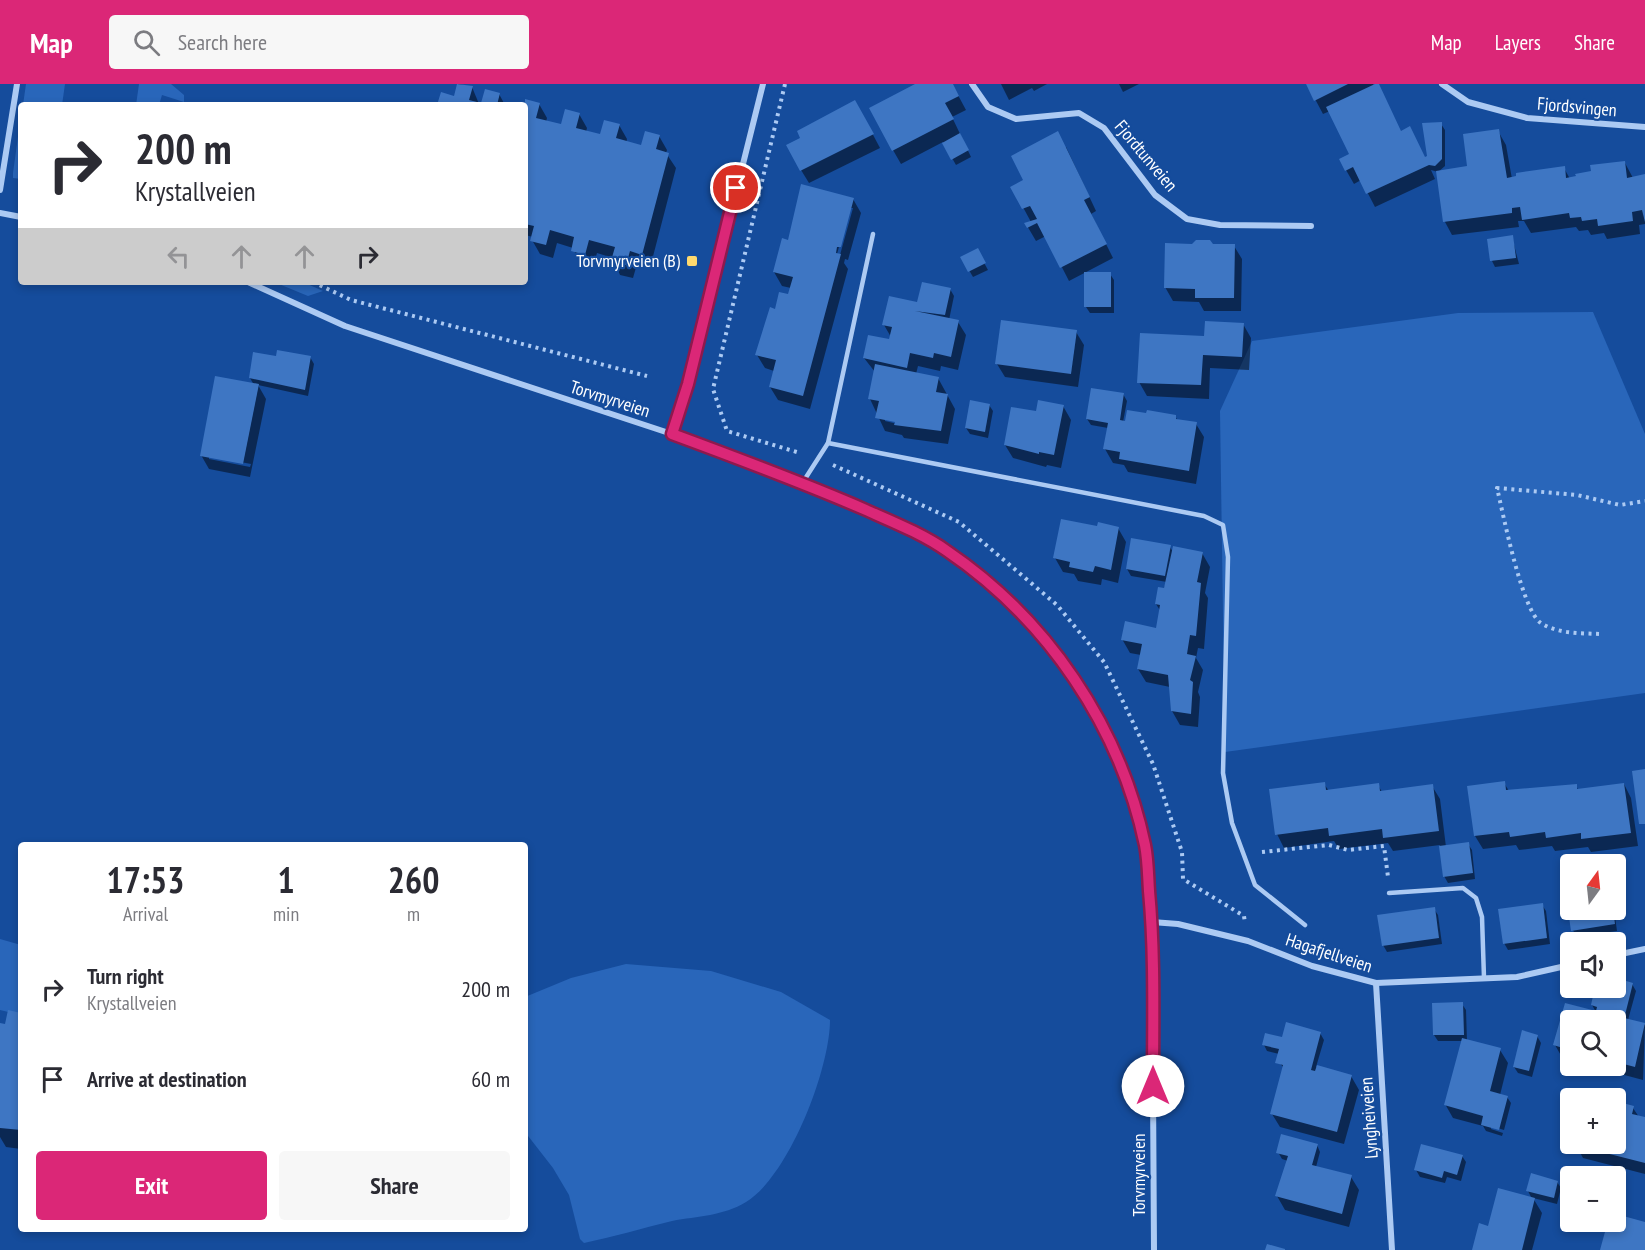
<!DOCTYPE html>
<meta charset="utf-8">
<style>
body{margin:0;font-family:"PT Sans Narrow",sans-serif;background:#f7f7f7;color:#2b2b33;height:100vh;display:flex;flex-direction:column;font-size:22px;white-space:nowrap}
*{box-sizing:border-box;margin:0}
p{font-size:20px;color:#7c7c81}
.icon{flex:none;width:33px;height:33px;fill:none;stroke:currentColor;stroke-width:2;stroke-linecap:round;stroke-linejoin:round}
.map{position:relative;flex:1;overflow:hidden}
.details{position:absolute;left:18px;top:758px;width:510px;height:390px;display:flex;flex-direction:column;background:#fff;border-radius:6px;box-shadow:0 3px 9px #0003}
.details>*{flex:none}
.hud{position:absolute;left:18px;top:18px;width:510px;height:183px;border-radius:6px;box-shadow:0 3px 9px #0003;background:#fff;color:#2b2b33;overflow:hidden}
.needle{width:39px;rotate:15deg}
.controls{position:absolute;left:1560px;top:770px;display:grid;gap:12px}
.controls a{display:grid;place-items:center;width:66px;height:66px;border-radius:6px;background:#fff;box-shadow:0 3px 9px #0003;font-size:30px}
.pin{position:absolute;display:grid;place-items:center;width:51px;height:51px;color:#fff;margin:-26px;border:3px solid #fff;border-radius:50%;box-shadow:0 2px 6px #0007}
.me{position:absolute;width:66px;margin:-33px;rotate:0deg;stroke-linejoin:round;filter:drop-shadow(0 0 4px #0008)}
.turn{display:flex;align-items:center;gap:21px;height:126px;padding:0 18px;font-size:27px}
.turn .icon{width:78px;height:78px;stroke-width:2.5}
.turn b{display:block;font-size:42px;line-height:51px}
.lanes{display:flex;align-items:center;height:57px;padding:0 18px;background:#0003;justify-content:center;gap:30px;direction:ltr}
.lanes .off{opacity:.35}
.eta{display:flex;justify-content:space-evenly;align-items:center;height:102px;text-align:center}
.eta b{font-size:36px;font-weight:800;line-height:42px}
.primary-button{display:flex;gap:12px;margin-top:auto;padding:12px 18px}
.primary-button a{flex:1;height:69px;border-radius:6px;background:#db2777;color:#fff;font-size:24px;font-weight:800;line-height:69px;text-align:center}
.primary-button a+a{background:#f7f7f7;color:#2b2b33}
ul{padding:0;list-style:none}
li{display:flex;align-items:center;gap:18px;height:90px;padding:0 18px}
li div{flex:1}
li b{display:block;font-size:22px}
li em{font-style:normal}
header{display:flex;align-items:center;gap:36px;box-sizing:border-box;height:84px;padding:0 30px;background:#db2777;color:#fff}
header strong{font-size:28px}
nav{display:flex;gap:33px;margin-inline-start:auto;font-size:21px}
.search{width:420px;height:54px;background:#f7f7f7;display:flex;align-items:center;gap:15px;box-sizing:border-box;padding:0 21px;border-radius:6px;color:#7c7c81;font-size:22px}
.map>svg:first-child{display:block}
</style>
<header>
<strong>Map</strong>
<div class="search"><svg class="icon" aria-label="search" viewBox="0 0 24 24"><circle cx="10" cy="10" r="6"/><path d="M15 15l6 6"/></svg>Search here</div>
<nav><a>Map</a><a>Layers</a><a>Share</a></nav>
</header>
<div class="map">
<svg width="1645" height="1166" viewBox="0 0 1645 1166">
<rect width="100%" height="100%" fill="#154c9c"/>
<g fill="#2966ba">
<polygon points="26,0 65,0 62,21 23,21"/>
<polygon points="139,0 171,0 184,11 184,18 162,11 159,21 136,21"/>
<polygon points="21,31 21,95 13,94 13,89"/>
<polygon points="274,198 303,198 323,207 308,212"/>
<polygon points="1593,228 1645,350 1645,609 1225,668 1220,327 1252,257 1458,229"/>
<polygon points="0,855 21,861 21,931 0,926"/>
<path d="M626 880 711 887 781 908 830 936C830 985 789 1092 746 1118 723 1132 698 1132 672 1137 643 1144 613 1153 584 1159L580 1155 569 1111 553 1084 525 1048V913L571 894Z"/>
</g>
<g fill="#0007" fill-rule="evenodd">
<polygon points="458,0 472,3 479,20 499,10 505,21 439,21 455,14"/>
<polygon points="919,0 952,0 966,26 952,33 971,73 956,81 943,58 901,80 893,66"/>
<polygon points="1001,0 1047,0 1034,7 1032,4 1009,16"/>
<polygon points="1119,0 1139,0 1123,8"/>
<polygon points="1307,0 1373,0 1401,48 1425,74 1429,73 1441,40 1445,46 1445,82 1438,88 1431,86 1435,95 1375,123 1361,96 1354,100 1346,86 1351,71 1330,27 1323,30"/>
<polygon points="526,17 539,20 547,34 546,38 562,42 579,30 587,44 586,48 601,52 619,41 627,55 626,59 642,63 659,52 667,66 666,69 676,84 650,184 637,180 633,194 620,191 613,174 597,169 593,184 580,180 573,164 557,159 553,174 540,170 532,156 533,153 525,151"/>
<polygon points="863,32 880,64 809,99 801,86 802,54"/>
<polygon points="1498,47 1506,61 1512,95 1564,84 1570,95 1625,79 1633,94 1645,92 1645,140 1639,141 1640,150 1607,155 1604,149 1591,151 1588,146 1579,147 1576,143 1531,149 1524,137 1518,137 1519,143 1452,151 1445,138 1469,84"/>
<polygon points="1066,63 1096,127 1091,130 1113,174 1069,197 1046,152 1036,157 1026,140 1031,138 1012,103 1025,97"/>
<path d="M853 115 861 129 848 176 845 175 844 179 848 185 810 325 778 316 770 303 774 287 765 284 757 271 776 227 789 212 791 204 782 202 774 188 789 158ZM850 124H853L840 171 837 170Z"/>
<polygon points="1512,153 1519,180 1495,183 1492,177"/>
<polygon points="1212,162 1234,162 1242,175 1241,227 1204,227 1199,218 1173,217 1165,203"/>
<polygon points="977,166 988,186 973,193 962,174"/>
<polygon points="1110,190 1114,196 1114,229 1090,229 1086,223"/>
<path d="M950 205 954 212 949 236 958 238 966 251 958 286 941 282 940 287 918 282 916 290 938 294 955 325 948 360 904 354 902 351 885 347 870 315 875 288 864 274 890 257 891 253 884 241 916 220ZM885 334 902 338V341L885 337Z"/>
<polygon points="1243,240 1251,254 1249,286 1210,284 1209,315 1147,312 1139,298 1206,254"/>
<polygon points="1076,248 1084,261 1078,303 1005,293 997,280"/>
<path d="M278 273H310L314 280 308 312 258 301 266 315 250 393 209 385 201 371 254 301 250 294ZM209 372 251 380 250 383 209 375Z"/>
<polygon points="1123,310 1127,317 1123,338 1175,332 1178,337 1196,340 1204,353 1196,400 1128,388 1124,381 1113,379 1105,365 1108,344 1091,341 1087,335"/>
<polygon points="989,321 993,327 988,354 970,350 966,344"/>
<polygon points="1063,322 1071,336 1061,384 1047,381 1046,383 1013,374 1005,361 1037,329"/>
<polygon points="1098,444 1118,444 1126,458 1118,499 1102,495 1101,501 1078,497 1074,490 1063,488 1055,474"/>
<polygon points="1170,463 1173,468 1202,469 1210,483 1205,509 1208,514 1204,565 1198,564 1196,574 1203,586 1198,608 1200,613 1198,643 1180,641 1172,627 1170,603 1146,598 1138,585 1141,571 1130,569 1122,555 1157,546 1161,528 1156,520 1167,498 1131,492 1127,485"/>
<polygon points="1504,699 1509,707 1576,701 1578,706 1624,700 1631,714 1638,762 1591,768 1588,763 1555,767 1552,762 1519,766 1516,761 1483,765 1475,752"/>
<polygon points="1324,700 1329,707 1378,701 1382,708 1432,702 1440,715 1446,763 1468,760 1472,766 1475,795 1448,799 1444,792 1440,761 1393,767 1388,759 1339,765 1334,757 1284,764 1277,750"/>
<polygon points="1568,813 1570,813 1570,825 1614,825 1617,847 1576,853 1573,846"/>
<polygon points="1542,821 1546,827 1550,860 1508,866 1504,859"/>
<polygon points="1434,825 1438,831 1442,860 1387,868 1383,861"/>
<polygon points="1616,896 1632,900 1636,907 1628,936 1645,941 1643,996 1587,981 1616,981 1616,936 1570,936 1570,977 1563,975 1555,961 1566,920 1596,928 1592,921 1597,903 1616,903"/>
<polygon points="1462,920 1466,926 1467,957 1500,966 1508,979 1500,1011 1507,1013 1511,1019 1504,1046 1491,1042 1491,1045 1503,1049 1502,1052 1486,1047 1483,1042 1453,1034 1445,1020 1462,957 1438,957 1434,951"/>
<polygon points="21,931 21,1065 6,1063 0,1053 0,941 6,942"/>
<polygon points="1320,949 1324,956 1316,983 1351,992 1359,1006 1344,1060 1280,1043 1272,1030 1284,984 1277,976 1279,970 1267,967 1264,961"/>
<polygon points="1537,952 1541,959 1532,993 1518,989 1514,983"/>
<polygon points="1633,1024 1639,1033 1645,1034 1645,1090 1583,1074 1575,1059 1616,1059 1616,1027"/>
<polygon points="1317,1061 1320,1068 1316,1083 1351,1093 1359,1106 1349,1143 1285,1126 1277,1112 1288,1077 1282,1075 1278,1068"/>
<polygon points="1462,1072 1466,1078 1461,1097 1447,1093 1445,1099 1420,1093 1416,1086"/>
<polygon points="1557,1098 1561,1104 1557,1120 1533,1114 1542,1129 1532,1166 1474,1166 1489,1143 1532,1115 1528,1107"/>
</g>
<g fill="#3e76c3">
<polygon points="457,0 473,2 469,16 481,19 485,5 500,9 497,21 437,21 441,8 454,12"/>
<polygon points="915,0 953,0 959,12 945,19 954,35 892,67 869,24"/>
<polygon points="1306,0 1348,0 1314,17"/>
<polygon points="1375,0 1379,0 1401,47 1410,42 1425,73 1427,72 1422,39 1442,38 1442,75 1435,82 1429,81 1366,110 1353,83 1345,87 1339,75 1349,70 1326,23"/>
<polygon points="525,15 540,19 536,34 561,40 565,25 580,29 576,44 600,50 604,36 620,40 616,54 641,61 645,47 660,51 656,65 669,69 642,171 630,167 626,181 611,177 615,163 589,156 585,171 571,167 574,153 550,146 546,161 530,157 534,142 525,140"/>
<polygon points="855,16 874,50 800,87 786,61 800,54 797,47"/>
<polygon points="1499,45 1507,94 1516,92 1516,89 1565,82 1566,94 1576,92 1575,90 1591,87 1590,81 1625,77 1627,94 1645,90 1645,138 1642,126 1632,128 1633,137 1598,142 1597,135 1582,137 1581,133 1570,134 1569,129 1522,136 1520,123 1512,124 1512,129 1443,138 1436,87 1467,82 1463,50"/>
<polygon points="1058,47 1090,113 1084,116 1107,160 1060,184 1037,139 1027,144 1024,139 1037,135 1030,122 1022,125 1010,103 1023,96 1011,72"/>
<polygon points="960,49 969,66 951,76 942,59"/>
<polygon points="801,100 854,114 841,163 837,163 836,169 841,170 803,312 769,303 776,276 755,271 770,223 775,225 779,208 788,210 793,193 773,188 782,154 788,156"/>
<polygon points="1513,151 1516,174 1490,177 1487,155"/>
<polygon points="1196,156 1210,156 1213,160 1235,160 1234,214 1195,214 1195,205 1164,204 1165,159 1192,160"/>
<polygon points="978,164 986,179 968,188 960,173"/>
<rect x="1084" y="188" width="27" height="35"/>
<polygon points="922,198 951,204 945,231 915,227 959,236 951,273 934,269 933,274 910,269 907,284 863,274 868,251 889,255 892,243 882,241 889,212 917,218"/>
<polygon points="1001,236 1077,246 1071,290 995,280"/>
<polygon points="1205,237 1244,239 1242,273 1203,271 1201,301 1137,299 1140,249 1204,252"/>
<polygon points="277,266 311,272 305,306 249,294 253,268 276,272"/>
<polygon points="875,280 939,293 936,308 948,310 941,347 894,341 895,338 875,334 879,317 868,315"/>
<polygon points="215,292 259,300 243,380 200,372"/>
<polygon points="1091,304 1124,309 1120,336 1125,337 1127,326 1146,329 1147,326 1176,331 1176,335 1197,338 1189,387 1119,375 1120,368 1103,365 1108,339 1086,335"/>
<polygon points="970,316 990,320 985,348 965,344"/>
<polygon points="1038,316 1064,321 1054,371 1039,368 1039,370 1004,361 1011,323 1036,327"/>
<polygon points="1061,435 1097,442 1098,438 1119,443 1111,486 1095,482 1093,488 1069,483 1070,478 1053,474"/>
<polygon points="1131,454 1171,461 1165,492 1126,485"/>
<polygon points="1173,462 1203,468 1197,498 1201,499 1196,552 1190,551 1187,570 1196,572 1190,596 1193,598 1191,630 1171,627 1168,591 1137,585 1142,560 1121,556 1125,537 1156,544 1160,521 1155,520 1158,503 1164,504"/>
<polygon points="1645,685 1645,740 1639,740 1632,687"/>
<polygon points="1505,697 1506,706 1577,700 1577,705 1624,699 1631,749 1581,755 1581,749 1546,754 1545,748 1510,753 1509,748 1474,752 1467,702"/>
<polygon points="1325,698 1326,706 1379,699 1380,707 1433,700 1439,747 1383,754 1382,745 1329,752 1328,744 1275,751 1269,705"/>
<polygon points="1469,758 1473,789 1443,793 1439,762"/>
<polygon points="1570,811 1570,825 1613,825 1615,840 1571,847 1566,812"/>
<polygon points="1543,819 1547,854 1503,860 1498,825"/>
<polygon points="1435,823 1439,854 1382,862 1377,831"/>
<polygon points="1616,894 1633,899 1625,931 1613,928 1612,931 1645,939 1635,983 1616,978 1616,936 1570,936 1570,966 1553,961 1565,919 1596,927 1597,923 1591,921 1595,903 1616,903"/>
<polygon points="1463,918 1464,951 1433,951 1432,919"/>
<polygon points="8,926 21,929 21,1046 0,1044 0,939 5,940"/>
<polygon points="1286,938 1321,948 1311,986 1315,987 1317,981 1352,991 1337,1048 1270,1030 1283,981 1275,979 1279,965 1262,961 1265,949 1282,953"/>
<polygon points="1522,946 1538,951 1529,987 1513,983"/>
<polygon points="1462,954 1501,964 1490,1007 1508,1012 1499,1046 1481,1041 1483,1032 1444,1021"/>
<polygon points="1619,1018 1634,1022 1632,1030 1645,1033 1645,1079 1570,1060 1616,1059 1616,1025"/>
<polygon points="1281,1050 1318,1060 1312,1081 1352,1091 1342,1130 1275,1112 1288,1072 1276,1069"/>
<polygon points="1421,1060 1463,1071 1457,1091 1444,1087 1442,1094 1414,1086"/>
<polygon points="1531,1089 1558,1097 1554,1114 1526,1107"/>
<polygon points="1498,1104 1535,1114 1522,1166 1472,1166 1479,1139 1488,1142"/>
<polygon points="1616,1130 1645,1138 1645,1166 1600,1166 1608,1137 1616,1137"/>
<polygon points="1267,1160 1285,1165 1285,1166 1265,1166"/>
</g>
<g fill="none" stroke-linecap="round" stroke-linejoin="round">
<g stroke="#accaf3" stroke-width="4" stroke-dasharray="3 4.5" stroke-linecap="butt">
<polyline points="785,0 713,305 727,347 800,369"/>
<polyline points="313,198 351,216 647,292"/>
<polyline points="833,381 959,438 1057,521 1104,578 1153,680 1182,768 1183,795 1244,832 1245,839"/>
<path d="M1599 550C1579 549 1558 550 1541 539 1522 527 1503 429 1497 404L1577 411 1620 421 1645 417"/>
<polyline points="1262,768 1329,761 1348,766 1384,762 1388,793"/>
</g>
<g stroke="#accaf3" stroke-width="4.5">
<polyline points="828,359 1204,432 1223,441 1228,473 1223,689 1232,739 1255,801 1305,841"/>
<polyline points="803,398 828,359 873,150"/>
<polyline points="1389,809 1463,804 1476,814 1482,833 1484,894"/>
</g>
<g stroke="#accaf3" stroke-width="6">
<polyline points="972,0 988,23 1016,35 1079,29 1104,44 1155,111 1187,135 1220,141 1311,142"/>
<polyline points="1442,0 1468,18 1527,34 1645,43"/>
<polyline points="0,106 17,0"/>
<polyline points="0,129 21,133"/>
<polyline points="248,198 345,242 672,350 803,398 896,439 946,465 990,499 1023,531 1071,588 1107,649 1145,762 1152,838 1154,1166"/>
<polyline points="672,350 688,300 763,0"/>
<polyline points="1152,838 1178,840 1248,857 1312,882 1376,899 1517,893 1570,881"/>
<polyline points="1616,871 1645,865"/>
<polyline points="1376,899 1392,1166"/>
</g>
</g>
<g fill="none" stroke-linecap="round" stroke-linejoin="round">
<defs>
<path id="route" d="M736 104 688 300 672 350C737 374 802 398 866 426 893 438 923 450 947 467 1047 535 1120 642 1145 761 1148 776 1148 792 1149 807 1155 871 1153 937 1153 1002"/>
</defs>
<use href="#route" stroke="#8e194d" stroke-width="15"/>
<use href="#route" stroke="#db2777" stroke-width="10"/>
</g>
<rect fill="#ffd96e" stroke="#154c9c" stroke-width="2" x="686" y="171" width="12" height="12" rx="3"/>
<g text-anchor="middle" stroke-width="4.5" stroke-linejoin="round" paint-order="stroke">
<g font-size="18" fill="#fff" stroke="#154c9c">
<text transform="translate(1577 23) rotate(5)" y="6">Fjordsvingen</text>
<text transform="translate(1146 72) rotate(50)" y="6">Fjordtunveien</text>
<text transform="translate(610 315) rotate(18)" y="6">Torvmyrveien</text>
<text transform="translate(1329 869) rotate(18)" y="6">Hagafjellveien</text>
<text transform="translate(1369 1034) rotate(-94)" y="6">Lyngheiveien</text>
<text transform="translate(1139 1091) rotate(-90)" y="6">Torvmyrveien</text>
</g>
<g font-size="18" fill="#fff" stroke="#154c9c" text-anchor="end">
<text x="680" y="183">Torvmyrveien (B)</text>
</g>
</g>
</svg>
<div class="controls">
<a><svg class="needle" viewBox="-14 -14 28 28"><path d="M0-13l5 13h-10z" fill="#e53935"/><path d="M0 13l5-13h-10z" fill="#7c7c81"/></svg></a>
<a><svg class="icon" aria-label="sound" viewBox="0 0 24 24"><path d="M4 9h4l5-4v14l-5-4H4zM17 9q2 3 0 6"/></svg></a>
<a><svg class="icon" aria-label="search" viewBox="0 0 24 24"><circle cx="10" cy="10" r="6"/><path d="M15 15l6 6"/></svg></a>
<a>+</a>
<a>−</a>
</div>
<div class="pin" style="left:736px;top:104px;background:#d93025"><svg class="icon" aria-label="arrive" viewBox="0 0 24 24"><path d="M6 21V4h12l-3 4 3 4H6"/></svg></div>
<svg class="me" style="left:1153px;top:1002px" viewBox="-20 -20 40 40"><circle r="19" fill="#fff"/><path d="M0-13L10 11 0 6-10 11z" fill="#db2777"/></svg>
<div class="hud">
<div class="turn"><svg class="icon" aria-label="right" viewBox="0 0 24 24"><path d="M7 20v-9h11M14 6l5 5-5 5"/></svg><div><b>200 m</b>Krystallveien</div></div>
<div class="lanes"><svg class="icon off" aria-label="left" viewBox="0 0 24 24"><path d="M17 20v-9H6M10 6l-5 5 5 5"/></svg><svg class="icon off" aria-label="ahead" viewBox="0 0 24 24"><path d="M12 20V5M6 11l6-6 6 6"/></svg><svg class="icon off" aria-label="ahead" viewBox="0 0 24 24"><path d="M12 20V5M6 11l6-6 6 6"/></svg><svg class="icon" aria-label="right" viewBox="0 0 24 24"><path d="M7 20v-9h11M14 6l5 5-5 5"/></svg></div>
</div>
<section class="details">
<div class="eta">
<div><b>17:53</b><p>Arrival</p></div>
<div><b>1</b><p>min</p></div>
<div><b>260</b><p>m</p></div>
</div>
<ul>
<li><svg class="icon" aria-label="right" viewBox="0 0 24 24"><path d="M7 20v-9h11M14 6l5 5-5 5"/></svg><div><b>Turn right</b><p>Krystallveien</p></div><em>200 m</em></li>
<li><svg class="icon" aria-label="arrive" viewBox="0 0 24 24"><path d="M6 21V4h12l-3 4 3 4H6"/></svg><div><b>Arrive at destination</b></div><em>60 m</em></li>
</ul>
<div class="primary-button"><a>Exit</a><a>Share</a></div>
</section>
</div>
